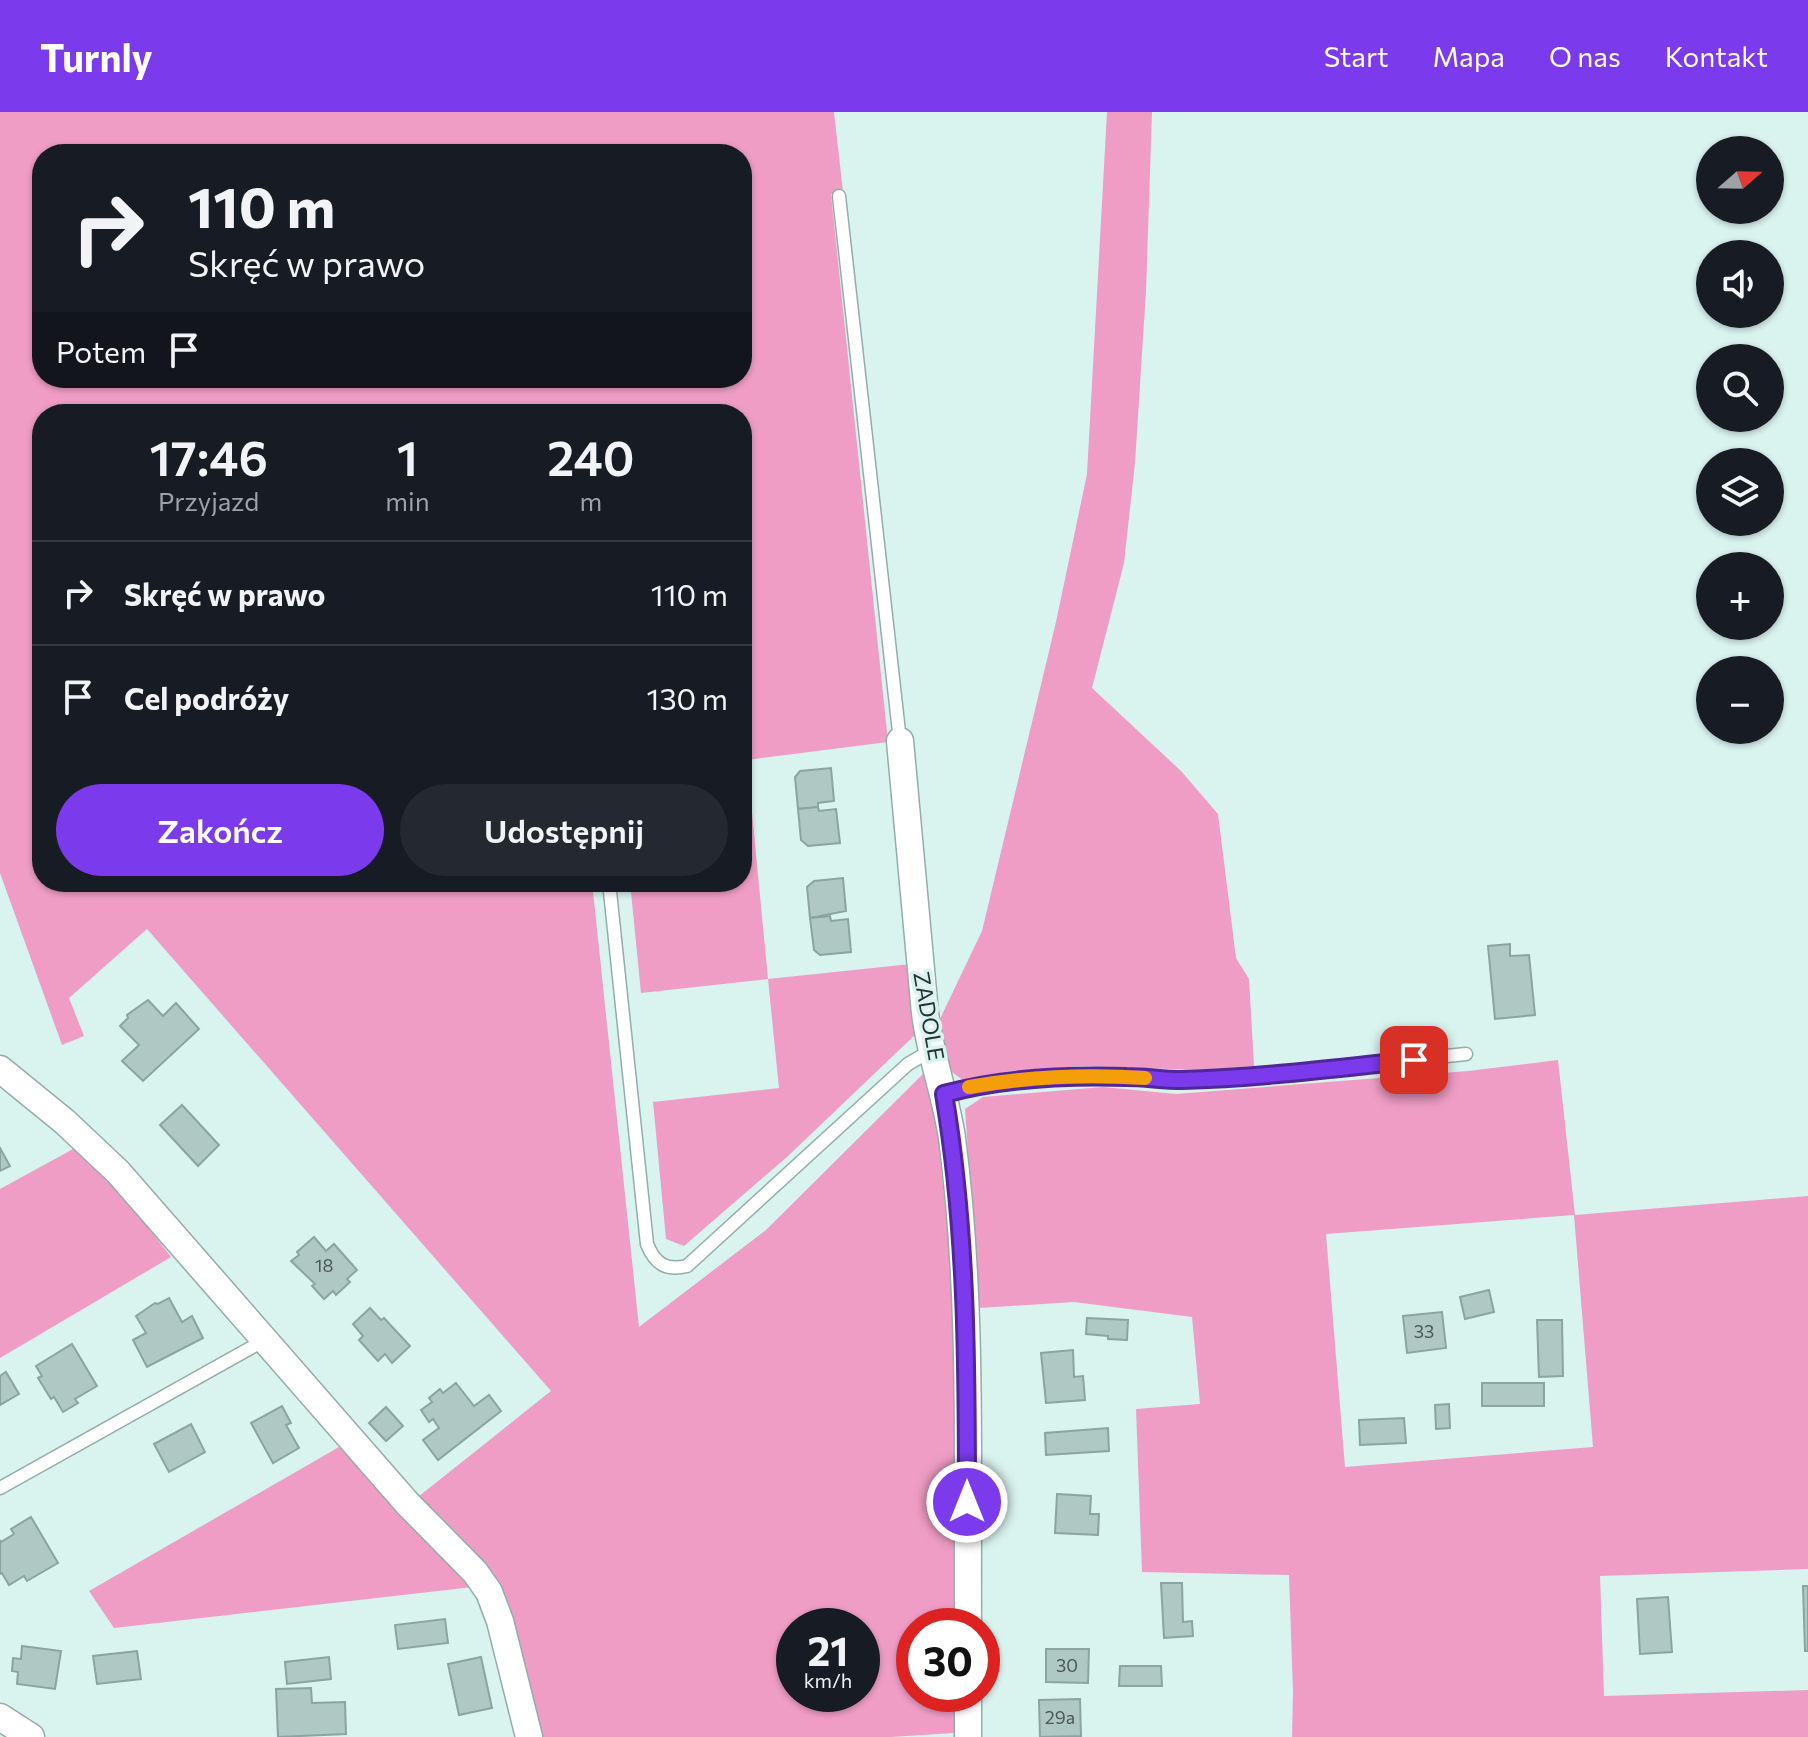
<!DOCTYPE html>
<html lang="pl">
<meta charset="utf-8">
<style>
body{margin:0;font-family:Commissioner,sans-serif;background:#242831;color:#f1f3f6;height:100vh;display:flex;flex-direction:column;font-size:30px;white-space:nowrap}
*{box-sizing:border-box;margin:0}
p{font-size:26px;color:#9ea1a6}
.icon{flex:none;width:44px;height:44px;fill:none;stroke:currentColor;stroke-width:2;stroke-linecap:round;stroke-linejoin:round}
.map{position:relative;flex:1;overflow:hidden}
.side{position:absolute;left:32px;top:292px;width:720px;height:488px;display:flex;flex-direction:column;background:#171b24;border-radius:32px;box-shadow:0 2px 6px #0004}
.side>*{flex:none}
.hud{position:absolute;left:32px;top:32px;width:720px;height:244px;border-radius:32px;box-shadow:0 2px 6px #0004;background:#171b24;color:#f1f3f6;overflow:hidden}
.needle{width:52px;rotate:70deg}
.buttons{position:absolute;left:1696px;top:24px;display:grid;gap:16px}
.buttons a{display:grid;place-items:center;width:88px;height:88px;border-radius:50%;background:#171b24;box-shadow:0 2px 6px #0004;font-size:40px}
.speed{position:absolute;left:776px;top:1496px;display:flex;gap:16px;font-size:40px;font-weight:700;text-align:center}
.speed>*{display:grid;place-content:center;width:104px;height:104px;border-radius:50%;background:#171b24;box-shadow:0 2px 6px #0004;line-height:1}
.speed small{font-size:20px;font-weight:400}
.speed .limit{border:12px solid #d22;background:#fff;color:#111}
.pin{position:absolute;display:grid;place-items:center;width:68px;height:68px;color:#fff;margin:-34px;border-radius:16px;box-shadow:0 4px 12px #0006}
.me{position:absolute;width:88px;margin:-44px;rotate:0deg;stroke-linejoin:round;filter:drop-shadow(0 0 6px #0008)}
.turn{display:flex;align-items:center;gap:28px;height:168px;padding:0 24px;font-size:36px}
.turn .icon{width:104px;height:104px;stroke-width:2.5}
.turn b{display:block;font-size:56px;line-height:68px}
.then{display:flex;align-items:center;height:76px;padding:0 24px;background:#0003;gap:16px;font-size:30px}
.eta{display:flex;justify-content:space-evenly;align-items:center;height:136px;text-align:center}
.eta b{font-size:48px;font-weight:600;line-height:56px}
.cta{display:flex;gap:16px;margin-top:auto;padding:16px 24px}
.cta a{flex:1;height:92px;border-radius:48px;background:#7c3aed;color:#fff;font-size:32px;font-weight:600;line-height:92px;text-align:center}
.cta a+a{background:#242831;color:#f1f3f6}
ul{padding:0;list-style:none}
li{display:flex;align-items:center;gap:24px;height:104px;padding:0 24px;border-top:2px solid #363941}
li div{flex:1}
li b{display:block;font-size:30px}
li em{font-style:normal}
header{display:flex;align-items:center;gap:48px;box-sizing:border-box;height:112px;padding:0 40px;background:#7c3aed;color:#fff}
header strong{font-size:38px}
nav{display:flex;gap:44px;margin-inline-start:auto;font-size:28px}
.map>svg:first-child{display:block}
</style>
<header>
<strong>Turnly</strong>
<nav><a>Start</a><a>Mapa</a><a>O nas</a><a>Kontakt</a></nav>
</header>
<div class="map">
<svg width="1808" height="1625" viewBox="0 0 1808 1625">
<rect width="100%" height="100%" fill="#d9f3ef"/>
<g fill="#ef9dc4" fill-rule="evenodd">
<path d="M0 0H834L843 80 831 82 888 630 747 648 768 867 911 852 917 921 787 1045 684 1134 666 1127 653 990 779 976 768 867 641 881 630 770H742V302H42V770H592L639 1215 766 1118 923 962 933 979 957 1208 956 1514H914V1582H955L954 1621 891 1625H543L509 1508 418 1385 551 1279 147 817 69 886 84 924 62 933 0 761ZM42 42H742V266H42ZM794 1514H862V1582H794Z"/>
<polygon points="1107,0 1152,0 1146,179 1135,351 1124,451 1092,576 1181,659 1218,702 1236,846 1249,867 1254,954 1200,958 1082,954 1011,959 963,968 953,961 941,939 939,909 982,819 1056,510 1087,362"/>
<path d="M1558 948 1575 1103 1808 1084V1457L1600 1464 1604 1584 1808 1578V1625H1292L1293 1581 1289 1463 1142 1460 1136 1297 1200 1292 1192 1205 1074 1190 979 1196 965 997 983 985 1103 975 1176 982 1468 959ZM1574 1103 1593 1335 1345 1355 1326 1122Z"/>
<polygon points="75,1036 111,1067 171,1145 0,1246 0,1077"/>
<polygon points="339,1335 473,1475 114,1516 89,1479"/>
</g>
<g fill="#afc8c4" stroke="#8ca4a1" stroke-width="2">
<polygon points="831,656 834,689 818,691 818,695 798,697 795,665 800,659"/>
<polygon points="818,695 819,699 836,697 840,731 808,734 801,728 798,697"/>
<polygon points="843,766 846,799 810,806 807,775 814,769"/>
<polygon points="830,804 831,809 848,807 851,840 820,843 814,838 810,806"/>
<polygon points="1510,832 1510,844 1529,843 1535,903 1495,907 1488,834"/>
<polygon points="148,888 163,904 176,891 199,917 143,969 122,949 139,933 120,914 128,906 127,903"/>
<polygon points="182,993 219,1033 198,1054 160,1013"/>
<polygon points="0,1036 10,1054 0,1059"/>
<polygon points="314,1125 326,1139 334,1132 357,1158 347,1167 350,1170 336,1183 333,1179 324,1187 312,1174 315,1172 291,1149 299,1143 297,1140"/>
<polygon points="1489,1178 1494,1200 1465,1207 1460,1185"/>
<polygon points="169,1186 182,1210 192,1204 203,1226 147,1255 133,1228 146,1221 136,1204 155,1191 158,1192"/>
<polygon points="370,1196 381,1208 384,1206 410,1234 392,1251 385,1242 378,1249 359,1228 363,1224 353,1212"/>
<polygon points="1442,1200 1446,1236 1407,1241 1403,1204"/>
<polygon points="1087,1206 1128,1208 1127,1228 1108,1227 1108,1224 1086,1222"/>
<polygon points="1537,1208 1562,1208 1563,1264 1539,1265"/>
<polygon points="72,1232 97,1274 75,1287 78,1291 63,1300 54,1285 51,1287 38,1266 42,1264 36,1254"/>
<polygon points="1073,1238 1074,1265 1083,1264 1085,1288 1046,1291 1041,1241"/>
<polygon points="6,1260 19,1282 0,1293 0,1264"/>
<polygon points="456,1271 474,1294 489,1283 501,1299 438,1348 423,1328 439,1316 433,1307 429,1310 421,1298 432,1290 429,1286 440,1277 443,1281"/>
<rect x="1482" y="1271" width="62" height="23"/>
<polygon points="1449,1292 1450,1316 1436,1317 1435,1293"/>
<polygon points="282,1294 291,1311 286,1313 299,1336 273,1351 251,1311"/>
<polygon points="386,1295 403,1314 386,1329 369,1311"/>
<polygon points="1404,1306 1406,1331 1360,1333 1359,1308"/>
<polygon points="191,1312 205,1340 169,1360 154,1332"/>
<polygon points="1108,1316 1109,1339 1046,1343 1045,1321"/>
<polygon points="1057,1382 1091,1384 1090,1402 1099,1402 1098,1423 1055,1421"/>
<polygon points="31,1405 58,1451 27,1469 24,1464 9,1473 2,1461 0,1462 0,1428 1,1430 14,1422 11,1417"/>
<polygon points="1161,1471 1182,1471 1183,1510 1192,1509 1193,1524 1164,1526"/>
<polygon points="1803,1474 1808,1474 1808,1539 1805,1539"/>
<polygon points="1668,1485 1672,1540 1640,1542 1637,1487"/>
<polygon points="445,1507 448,1531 398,1537 395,1513"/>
<polygon points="22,1534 61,1539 55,1577 17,1572 18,1560 12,1559 13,1546 21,1547"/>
<polygon points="1046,1537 1089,1537 1088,1571 1046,1570"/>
<polygon points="137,1539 141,1567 97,1572 93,1544"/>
<polygon points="329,1545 331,1567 287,1572 285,1550"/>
<polygon points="481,1545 492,1596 459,1603 448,1552"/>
<polygon points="1120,1554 1161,1554 1162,1574 1119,1574"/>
<polygon points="311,1576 312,1591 345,1590 346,1622 278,1625 276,1577"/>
<polygon points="1080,1587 1081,1624 1040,1625 1039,1588"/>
</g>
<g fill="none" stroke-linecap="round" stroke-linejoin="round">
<defs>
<g id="lane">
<polyline points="839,84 900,629"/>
<path d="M609 770 647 1132C655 1152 666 1159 687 1154L908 952 932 938"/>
<polyline points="944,982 994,971 1083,964 1177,968 1233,966 1466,942"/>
<polyline points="0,1376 254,1234 265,1226"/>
</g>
<g id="street">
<path d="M900 629 925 901C930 943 946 984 952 1026 973 1188 967 1352 968 1514"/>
<polyline points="0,957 65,1010 118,1060 407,1391 475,1460 489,1480 500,1509 529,1625"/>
<polyline points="968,1582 968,1625"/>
<polyline points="0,1605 31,1625"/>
</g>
</defs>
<use href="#lane" stroke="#95adaa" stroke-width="15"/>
<use href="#street" stroke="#95adaa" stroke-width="29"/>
<use href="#lane" stroke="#fff" stroke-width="12"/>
<use href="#street" stroke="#fff" stroke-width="26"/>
</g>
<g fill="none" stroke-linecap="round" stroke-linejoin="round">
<defs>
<path id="route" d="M967 1390C967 1254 967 1117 944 982 1003 966 1066 963 1127 965 1145 965 1163 968 1182 968 1259 966 1337 956 1414 948"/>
</defs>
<use href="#route" stroke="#51269a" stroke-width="20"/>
<use href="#route" stroke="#7c3aed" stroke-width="14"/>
<path stroke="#f59e0b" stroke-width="14" d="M969 975C1026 965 1087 962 1145 966"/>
</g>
<g text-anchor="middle" stroke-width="7" stroke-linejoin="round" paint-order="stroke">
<g font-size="18" fill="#4a5856">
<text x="324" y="1160">18</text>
<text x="1424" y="1226">33</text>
<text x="1067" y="1560">30</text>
<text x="1060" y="1612">29a</text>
</g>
<g font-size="22" fill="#283231" stroke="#d9f3ef">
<text transform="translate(929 904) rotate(80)" y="8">ZADOLE</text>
</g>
</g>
</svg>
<div class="buttons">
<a><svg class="needle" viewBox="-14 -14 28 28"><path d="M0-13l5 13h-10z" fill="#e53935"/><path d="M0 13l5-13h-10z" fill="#9ea1a6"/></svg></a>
<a><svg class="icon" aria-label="sound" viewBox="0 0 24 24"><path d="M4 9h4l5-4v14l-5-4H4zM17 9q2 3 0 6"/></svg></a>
<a><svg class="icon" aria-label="search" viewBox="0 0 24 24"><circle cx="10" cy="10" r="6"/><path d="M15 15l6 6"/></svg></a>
<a><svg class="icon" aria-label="layers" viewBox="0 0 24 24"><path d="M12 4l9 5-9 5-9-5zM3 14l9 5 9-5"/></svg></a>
<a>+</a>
<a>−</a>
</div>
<div class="speed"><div>21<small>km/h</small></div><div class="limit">30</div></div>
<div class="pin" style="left:1414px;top:948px;background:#d93025"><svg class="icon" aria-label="arrive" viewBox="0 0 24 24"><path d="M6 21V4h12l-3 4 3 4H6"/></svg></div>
<svg class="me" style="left:967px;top:1390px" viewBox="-20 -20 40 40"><circle r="17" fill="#7c3aed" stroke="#fff" stroke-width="3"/><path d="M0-11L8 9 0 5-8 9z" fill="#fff"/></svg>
<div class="hud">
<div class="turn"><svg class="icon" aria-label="right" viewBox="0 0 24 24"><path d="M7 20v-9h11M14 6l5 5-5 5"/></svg><div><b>110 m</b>Skręć w prawo</div></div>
<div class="then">Potem<svg class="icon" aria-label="arrive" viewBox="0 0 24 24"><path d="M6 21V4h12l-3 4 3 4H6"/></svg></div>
</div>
<section class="side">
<div class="eta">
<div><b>17:46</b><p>Przyjazd</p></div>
<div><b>1</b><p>min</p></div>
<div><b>240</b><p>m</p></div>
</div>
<ul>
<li><svg class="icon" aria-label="right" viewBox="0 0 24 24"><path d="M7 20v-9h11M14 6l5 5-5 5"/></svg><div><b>Skręć w prawo</b></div><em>110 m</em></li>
<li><svg class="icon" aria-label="arrive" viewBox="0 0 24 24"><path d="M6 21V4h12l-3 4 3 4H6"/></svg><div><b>Cel podróży</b></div><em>130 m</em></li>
</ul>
<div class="cta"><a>Zakończ</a><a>Udostępnij</a></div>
</section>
</div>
